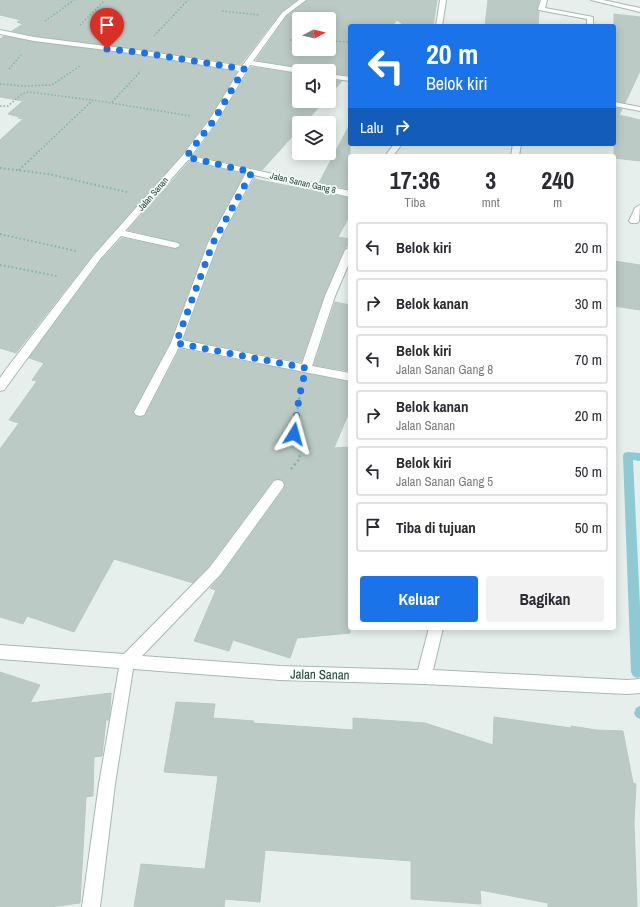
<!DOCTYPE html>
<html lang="id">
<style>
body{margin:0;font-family:"Archivo Narrow",sans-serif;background:#f2f2f3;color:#2b2b33;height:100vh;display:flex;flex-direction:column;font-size:15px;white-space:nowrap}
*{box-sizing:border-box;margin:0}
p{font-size:13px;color:#7c7c81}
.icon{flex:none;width:22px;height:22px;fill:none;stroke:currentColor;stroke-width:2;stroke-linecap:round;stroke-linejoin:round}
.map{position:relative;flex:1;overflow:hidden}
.drawer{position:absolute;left:348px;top:154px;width:268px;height:476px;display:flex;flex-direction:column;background:#fff;border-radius:4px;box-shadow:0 2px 10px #0003}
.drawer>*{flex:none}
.top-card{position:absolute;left:348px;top:24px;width:268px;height:122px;border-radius:4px;box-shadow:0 2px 10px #0003;background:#1a73e8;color:#fff;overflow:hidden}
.needle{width:26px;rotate:83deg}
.tools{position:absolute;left:292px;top:12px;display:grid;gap:8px}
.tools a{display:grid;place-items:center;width:44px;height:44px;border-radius:4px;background:#fff;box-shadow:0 2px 10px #0003;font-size:20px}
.pin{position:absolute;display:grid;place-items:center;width:34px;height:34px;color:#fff;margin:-41px -17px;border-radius:50% 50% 50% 0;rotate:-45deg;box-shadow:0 0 4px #0007}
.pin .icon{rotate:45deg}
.me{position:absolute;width:44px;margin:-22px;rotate:8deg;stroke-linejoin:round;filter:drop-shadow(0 0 3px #0008)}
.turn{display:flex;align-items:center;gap:14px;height:84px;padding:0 12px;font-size:18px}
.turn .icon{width:52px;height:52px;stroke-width:2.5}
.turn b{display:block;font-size:28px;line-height:34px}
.then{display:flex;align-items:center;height:38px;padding:0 12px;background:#0003;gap:8px;font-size:15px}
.eta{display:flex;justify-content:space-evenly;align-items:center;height:68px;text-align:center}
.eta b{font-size:24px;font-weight:700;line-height:28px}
.button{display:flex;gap:8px;margin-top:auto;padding:8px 12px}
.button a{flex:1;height:46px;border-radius:4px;background:#1a73e8;color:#fff;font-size:16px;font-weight:700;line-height:46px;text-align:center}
.button a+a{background:#f2f2f3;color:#2b2b33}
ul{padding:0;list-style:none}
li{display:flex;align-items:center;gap:12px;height:50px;margin:0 8px 6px;padding:0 4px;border:2px solid #e1e1e2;border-radius:4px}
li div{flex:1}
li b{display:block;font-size:15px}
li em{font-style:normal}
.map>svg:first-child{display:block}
</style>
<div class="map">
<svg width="640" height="907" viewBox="0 0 640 907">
<rect width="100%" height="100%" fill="#e6efeb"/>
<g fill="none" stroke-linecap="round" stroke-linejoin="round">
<g fill="#8ec9d4" fill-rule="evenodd">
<polygon points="628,452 640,453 640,461 633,460 640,606 640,677 637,678 633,676 631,672 623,456 624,453"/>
<polygon points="640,706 640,719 636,717 634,713 636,708"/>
</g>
</g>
<g fill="#bbcac4" stroke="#b8c9c2" fill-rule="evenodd">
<polygon points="0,0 297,0 281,12 241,64 138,49 34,36 12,31 23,24 17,22 21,20 0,15"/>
<path d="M307 0H437L433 26H405L397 20 392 26H350V73L348 75 329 73V71H308L303 68 256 60 287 16ZM299 19H329V49H299Z"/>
<polygon points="488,0 539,0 537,9 539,11 538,26 485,26"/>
<polygon points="614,14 640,17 640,71 625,103 614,101"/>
<polygon points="4,36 34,42 138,55 237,72 209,118 182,154 94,253 16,353 0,348 0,140 23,119 18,118 20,117 8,114 23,101 0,97 0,39"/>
<polygon points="251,67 299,74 299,101 324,101 305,123 299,123 299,129 262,170 194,155 219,121"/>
<polygon points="329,80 342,81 329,96"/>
<polygon points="614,108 622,109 619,115 640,120 640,161 614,158"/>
<polygon points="350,124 350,189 319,183"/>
<polygon points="189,162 244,174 207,242 170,342 133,411 135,416 140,417 145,416 180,349 350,382 350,410 334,448 350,447 350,633 297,638 290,658 233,640 229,651 194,641 216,590 210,588 221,576 283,490 285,484 283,480 278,479 273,480 209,566 193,583 114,559 74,632 27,616 23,624 0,617 0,449 19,423 9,420 37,381 32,380 44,363 29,358 102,259 122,238 175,249 181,246 178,242 128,230"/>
<polygon points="255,177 254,179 350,198 350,215 338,237 350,239 350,243 344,249 324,295 301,362 184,339 219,244"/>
<polygon points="614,261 640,265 640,310 614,306"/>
<polygon points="335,302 350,305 350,371 314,365"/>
<polygon points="0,672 40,685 30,703 111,693 110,710 109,720 106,720 102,756 94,757 93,796 86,797 80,903 50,907 0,907"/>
<polygon points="176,702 215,704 213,718 254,721 253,723 353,730 353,718 425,723 493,745 494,717 571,728 571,726 596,730 623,731 633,783 636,784 634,822 637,907 548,907 548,903 480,890 481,904 411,899 411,861 265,850 260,902 225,899 224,907 134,907 141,864 205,869 218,776 164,772"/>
</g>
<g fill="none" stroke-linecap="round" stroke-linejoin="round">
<defs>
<g id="street">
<polygon points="299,0 306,0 286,15 253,61 303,69 307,71 299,71 299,73 250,65 218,120 191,156 350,191 350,197 254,175 218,243 182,340 302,364 325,296 345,250 350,247 350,261 335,296 312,366 350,373 350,381 179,347 144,415 140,416 136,415 134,412 171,343 208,243 246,173 188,160 125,231 178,243 180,245 178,247 175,248 121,236 101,258 4,390 0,391 0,378 7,368 95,254 183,155 210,119 239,71 138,54 34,41 0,34 0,30 34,37 138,50 242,66 282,13"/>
<polygon points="440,0 446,0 442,26 436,26"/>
<polygon points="541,0 547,0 545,8 593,17 593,26 587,26 587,19 539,10 538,9"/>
<polygon points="591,0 603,0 640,8 640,12"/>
<polygon points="329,74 350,77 350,81 329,78"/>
<polygon points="614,102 640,107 640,111 614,106"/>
<polygon points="394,144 402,144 393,156 385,156"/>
<polygon points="513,144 521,144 519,156 511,156"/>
<polygon points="640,205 639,221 637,223 631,223 629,221 635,208"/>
<polygon points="278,480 282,481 284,485 282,489 220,575 142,656 280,666 418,670 429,628 443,628 433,670 627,680 640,679 640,693 627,694 424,684 280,680 133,669 115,784 100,907 82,907 99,784 119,668 0,659 0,645 124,654 210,567 274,481"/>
</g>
</defs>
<use href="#street" stroke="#a8b8b2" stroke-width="2"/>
<g stroke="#86b3a5" stroke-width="1.5" stroke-dasharray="1.5 2" stroke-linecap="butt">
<polyline points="222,11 260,15"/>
<polyline points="45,21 74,0"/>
<polyline points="80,25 104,1"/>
<polyline points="154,36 188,0"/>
<polyline points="290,40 299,40"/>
<polyline points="329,41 350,42"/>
<polyline points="9,69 21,55"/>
<polyline points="0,84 23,86 52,85 81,65"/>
<polyline points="112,102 141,71"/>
<polyline points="0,106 8,106 22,94 28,92 93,100"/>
<polyline points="36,154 93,100 191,116"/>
</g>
<g stroke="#86b3a5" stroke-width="2" stroke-dasharray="1.5 2.5" stroke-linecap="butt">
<polyline points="0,168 48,174 127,192"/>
<polyline points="19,170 37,153"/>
<polyline points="0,234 76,251"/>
<polyline points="0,265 57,276"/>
</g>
<g stroke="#86b3a5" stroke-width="2.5" stroke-dasharray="2 3" stroke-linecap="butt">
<polyline points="294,434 301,388"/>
<polyline points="291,469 300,458 299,454"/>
</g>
<use href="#street" fill="#fff" fill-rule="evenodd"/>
</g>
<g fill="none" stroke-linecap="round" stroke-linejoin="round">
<polyline stroke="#1a73e8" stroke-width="7" stroke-dasharray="0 12.6" points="107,49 138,52 244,69 214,120 186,157 252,172 213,243 176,343 306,368 299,398 294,434"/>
</g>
<g text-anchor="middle" stroke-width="3.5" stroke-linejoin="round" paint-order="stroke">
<g font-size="9" fill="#24423a" stroke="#f7fbf9">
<text transform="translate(303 183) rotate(13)" y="3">Jalan Sanan Gang 8</text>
<text transform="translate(153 194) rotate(-49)" y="3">Jalan Sanan</text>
</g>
<g font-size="13" fill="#24423a" stroke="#f7fbf9">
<text transform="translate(320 674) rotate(1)" y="5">Jalan Sanan</text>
</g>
</g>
</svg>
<div class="tools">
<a><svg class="needle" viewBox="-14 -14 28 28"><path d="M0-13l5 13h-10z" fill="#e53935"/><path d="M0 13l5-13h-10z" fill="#7c7c81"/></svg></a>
<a><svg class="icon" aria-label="sound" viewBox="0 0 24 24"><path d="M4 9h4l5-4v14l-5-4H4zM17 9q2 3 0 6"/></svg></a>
<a><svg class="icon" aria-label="layers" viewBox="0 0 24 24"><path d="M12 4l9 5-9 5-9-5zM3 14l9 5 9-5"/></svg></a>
</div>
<div class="pin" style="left:107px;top:49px;background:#d93025"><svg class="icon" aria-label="arrive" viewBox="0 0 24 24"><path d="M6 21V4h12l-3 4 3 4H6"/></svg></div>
<svg class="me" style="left:294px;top:434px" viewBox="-20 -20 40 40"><path d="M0-17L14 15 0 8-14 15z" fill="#1a73e8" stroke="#fff" stroke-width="4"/></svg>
<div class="top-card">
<div class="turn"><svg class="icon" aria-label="left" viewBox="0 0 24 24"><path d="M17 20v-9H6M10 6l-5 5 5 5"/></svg><div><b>20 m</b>Belok kiri</div></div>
<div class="then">Lalu<svg class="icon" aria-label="right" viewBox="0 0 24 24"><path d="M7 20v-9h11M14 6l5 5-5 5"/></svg></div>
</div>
<section class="drawer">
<div class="eta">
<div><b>17:36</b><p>Tiba</p></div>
<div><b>3</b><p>mnt</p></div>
<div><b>240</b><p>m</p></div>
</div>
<ul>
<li><svg class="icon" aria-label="left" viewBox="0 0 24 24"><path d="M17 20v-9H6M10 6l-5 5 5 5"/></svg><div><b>Belok kiri</b></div><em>20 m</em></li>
<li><svg class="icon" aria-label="right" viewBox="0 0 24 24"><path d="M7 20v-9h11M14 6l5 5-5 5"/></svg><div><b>Belok kanan</b></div><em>30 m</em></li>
<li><svg class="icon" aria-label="left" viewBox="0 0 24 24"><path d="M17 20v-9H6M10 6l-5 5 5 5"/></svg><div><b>Belok kiri</b><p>Jalan Sanan Gang 8</p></div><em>70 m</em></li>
<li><svg class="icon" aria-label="right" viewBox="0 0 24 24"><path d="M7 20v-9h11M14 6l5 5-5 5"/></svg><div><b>Belok kanan</b><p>Jalan Sanan</p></div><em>20 m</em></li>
<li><svg class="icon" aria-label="left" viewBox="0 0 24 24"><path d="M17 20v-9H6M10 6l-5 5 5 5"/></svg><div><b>Belok kiri</b><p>Jalan Sanan Gang 5</p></div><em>50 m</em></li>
<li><svg class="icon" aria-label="arrive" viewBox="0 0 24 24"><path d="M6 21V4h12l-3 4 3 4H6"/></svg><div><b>Tiba di tujuan</b></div><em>50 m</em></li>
</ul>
<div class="button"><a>Keluar</a><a>Bagikan</a></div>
</section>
</div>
